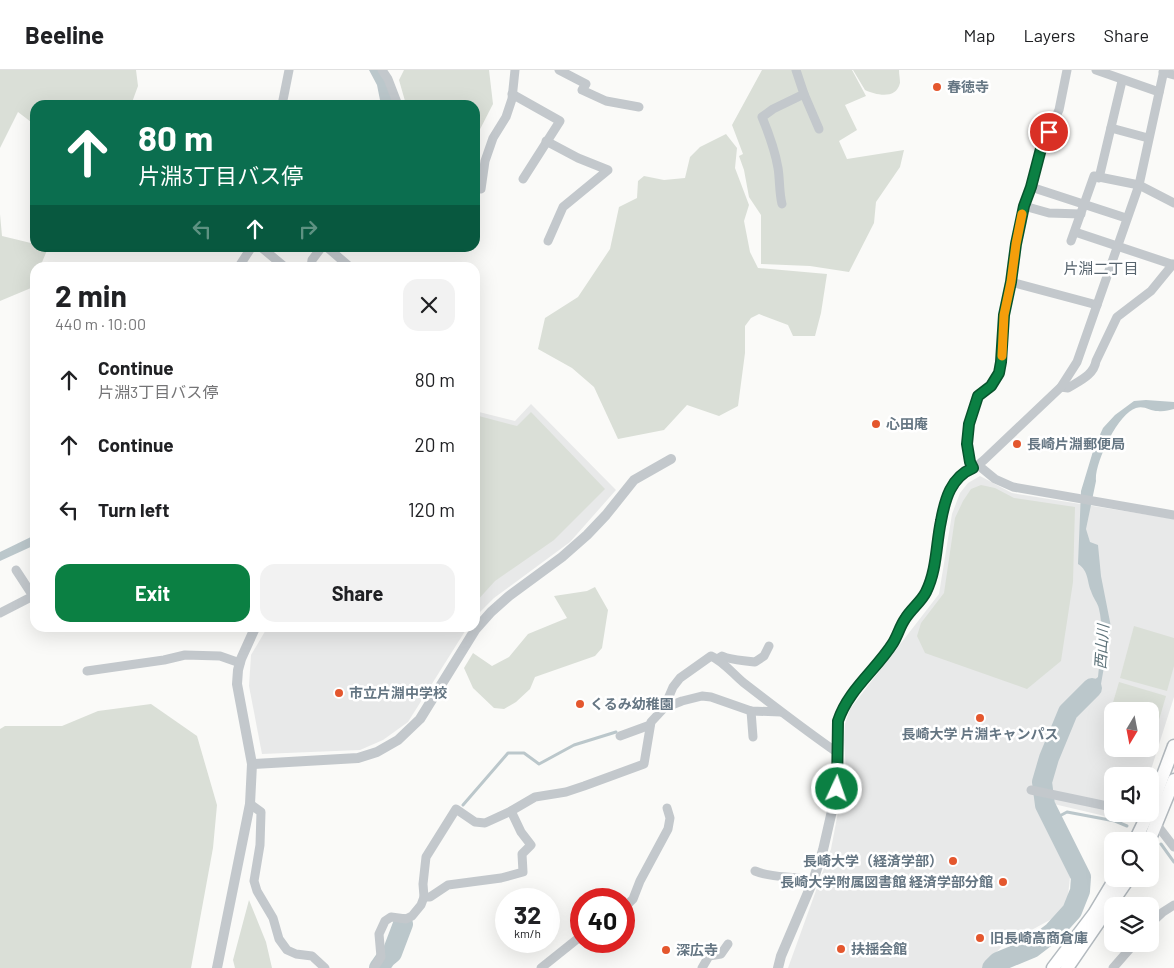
<!DOCTYPE html>
<meta charset="utf-8">
<style>
body{margin:0;font-family:Barlow,"Noto Sans JP",sans-serif;background:#f2f2f2;color:#202124;height:100vh;display:flex;flex-direction:column;font-size:19px;white-space:nowrap}
*{box-sizing:border-box;margin:0}
p{font-size:16px;color:#757577}
.icon{flex:none;width:28px;height:28px;fill:none;stroke:currentColor;stroke-width:2;stroke-linecap:round;stroke-linejoin:round}
.map{position:relative;flex:1;overflow:hidden}
.sheet{position:absolute;left:30px;top:192px;width:450px;height:370px;display:flex;flex-direction:column;background:#fff;border-radius:15px;box-shadow:0 5px 20px #0002}
.sheet>*{flex:none}
.banner{position:absolute;left:30px;top:30px;width:450px;height:152px;border-radius:15px;box-shadow:0 5px 20px #0002;background:#0b6e4f;color:#fff;overflow:hidden}
.needle{width:32px;rotate:190deg}
.buttons{position:absolute;left:1104px;top:632px;display:grid;gap:10px}
.buttons a{display:grid;place-items:center;width:55px;height:55px;border-radius:10px;background:#fff;box-shadow:0 5px 20px #0002;font-size:25px}
.speed{position:absolute;left:495px;top:818px;display:flex;gap:10px;font-size:25px;font-weight:700;text-align:center}
.speed>*{display:grid;place-content:center;width:65px;height:65px;border-radius:50%;background:#fff;box-shadow:0 5px 20px #0002;line-height:1}
.speed small{font-size:12px;font-weight:400}
.speed .limit{border:8px solid #d22;background:#fff;color:#111}
.pin{position:absolute;display:grid;place-items:center;width:42px;height:42px;color:#fff;margin:-21px;border:2px solid #fff;border-radius:50%;box-shadow:0 1px 5px #0007}
.me{position:absolute;width:55px;margin:-28px;rotate:3deg;stroke-linejoin:round;filter:drop-shadow(0 0 4px #0008)}
.turn{display:flex;align-items:center;gap:18px;height:105px;padding:0 25px;font-size:22px}
.turn .icon{width:65px;height:65px;stroke-width:2.5}
.turn b{display:block;font-size:35px;line-height:42px}
.lanes{display:flex;align-items:center;height:48px;padding:0 25px;background:#0003;justify-content:center;gap:25px;direction:ltr}
.lanes .off{opacity:.35}
.round{display:grid;place-items:center;flex:none;width:52px;height:52px;border-radius:15px;background:#f2f2f2}
.head{display:flex;align-items:center;justify-content:space-between;height:85px;padding:0 25px}
h1{font-size:30px;font-weight:700;line-height:38px}
.primary-button{display:flex;gap:10px;margin-top:auto;padding:10px 25px}
.primary-button a{flex:1;height:58px;border-radius:15px;background:#0b8043;color:#fff;font-size:20px;font-weight:700;line-height:58px;text-align:center}
.primary-button a+a{background:#f2f2f2;color:#202124}
ul{padding:0;list-style:none}
li{display:flex;align-items:center;gap:15px;height:65px;padding:0 25px}
li div{flex:1}
li b{display:block;font-size:19px}
li em{font-style:normal}
header{display:flex;align-items:center;gap:30px;box-sizing:border-box;height:70px;padding:0 25px;background:#fff;border-bottom:1px solid #e0e0e0}
header strong{font-size:24px}
nav{display:flex;gap:28px;margin-inline-start:auto;font-size:18px}
.map>svg:first-child{display:block}
</style>
<header>
<strong>Beeline</strong>
<nav><a>Map</a><a>Layers</a><a>Share</a></nav>
</header>
<div class="map">
<svg width="1174" height="898" viewBox="0 0 1174 898">
<rect width="100%" height="100%" fill="#fafaf8"/>
<g fill="#e8e9e9" fill-rule="evenodd">
<polygon points="531,334 616,420 570,472 494,528 475,547 475,341 515,351"/>
<path d="M980 406 1012 423 1174 449V627L1149 706H1112V744H1134L1130 752 1037 730 1070 807 1067 835 1059 845 1002 876 982 898H788L831 779 846 700 844 670 845 654 850 639 939 524 952 444 960 423 968 413ZM1112 641H1150V679H1112Z"/>
<polygon points="267,558 467,558 408,652 383,670 360,680 262,684 249,616 251,585"/>
</g>
<g fill="#dadfd7">
<polygon points="0,0 136,0 138,16 131,35 35,35 35,55 18,42 0,78"/>
<polygon points="404,0 489,0 493,34 475,69 475,35 437,35 436,33 405,31 399,10"/>
<polygon points="762,0 852,0 866,26 845,35 857,60 839,71 847,89 904,80 900,97 876,132 874,153 849,202 810,196 761,194 761,145 749,127 744,100 739,86 743,84 732,55"/>
<path d="M853 0H899C899 4 900 9 900 13 896 30 876 25 865 20Z"/>
<polygon points="726,64 737,78 735,98 749,135 744,151 750,182 758,198 827,204 821,243 815,266 793,266 788,255 759,244 751,248 745,256 745,283 738,336 719,346 687,335 664,360 618,369 594,317 572,298 538,279 545,248 578,227 610,179 619,137 637,128 638,111 644,106 664,110 685,108 690,87 700,77"/>
<polygon points="0,144 2,166 35,174 35,178 48,178 40,197 35,198 35,208 31,218 0,231"/>
<polygon points="531,342 605,419 554,470 495,511 475,533 475,345 517,356"/>
<polygon points="981,415 995,418 1014,428 1075,437 1073,512 1061,591 1027,619 925,583 917,566 921,553 944,523 955,448 963,431 971,419"/>
<polygon points="595,517 608,540 602,578 595,586 535,607 530,619 516,632 504,639 494,638 473,618 464,598 473,583 492,596 509,587 528,564 567,548 554,526 587,521"/>
<polygon points="1134,556 1174,568 1174,596 1167,621 1120,608"/>
<polygon points="1119,612 1166,626 1151,677 1150,641 1112,641 1112,666 1104,663"/>
<polygon points="151,634 197,666 217,735 213,778 191,898 0,898 0,659 5,656 62,656 98,641"/>
<polygon points="249,830 266,872 272,898 235,898 233,890"/>
</g>
<g fill="#bbc7cb">
<polygon points="369,0 379,0 386,10 395,35 381,35 377,15"/>
<path d="M1146 330 1174 332V339C1169 340 1163 342 1158 341 1150 341 1144 335 1136 338 1118 343 1094 394 1096 411L1086 459 1090 472 1098 475 1101 506 1111 557 1101 614 1077 640 1068 634 1077 624 1098 607C1100 587 1104 559 1099 539 1098 533 1093 528 1091 521 1087 512 1089 501 1078 494L1081 421 1094 378 1103 358 1115 345 1134 331Z"/>
<polygon points="35,465 35,475 0,491 0,482"/>
</g>
<g fill="none" stroke-linecap="round" stroke-linejoin="round">
<g stroke="#bbc7cb" stroke-width="3">
<polyline points="463,735 508,683 524,683 539,694 574,675 616,662"/>
<polyline points="1052,750 1067,742 1115,751 1127,756"/>
<polyline points="1161,774 1174,792"/>
</g>
<g stroke="#bbc7cb" stroke-width="20">
<polyline points="379,898 386,888 392,883 403,854"/>
<polyline points="992,898 998,892 1032,878 1053,862 1072,841 1080,821 1081,807 1045,735 1042,712 1049,688 1068,642 1092,618"/>
</g>
<defs>
<g id="secondary">
<polyline points="1150,740 1174,676"/>
<polyline points="1135,771 1148,744"/>
<polyline points="1149,771 1174,710"/>
<polyline points="1053,898 1094,844 1115,809"/>
<polyline points="1067,898 1128,809"/>
</g>
</defs>
<use href="#secondary" stroke="#b3babf" stroke-width="15"/>
<g stroke="#c3c8cc" stroke-width="9">
<polyline points="382,0 388,9 398,35"/>
<polyline points="559,0 586,14 582,20 606,31 639,37"/>
<polyline points="1096,0 1159,22"/>
<polyline points="1163,2 1174,5"/>
<polyline points="512,24 560,51 523,109"/>
<polyline points="804,24 819,59"/>
<polyline points="282,35 289,0"/>
<polyline points="1111,58 1148,68"/>
<polyline points="546,71 578,88 608,100 563,137 548,171"/>
<polyline points="1099,108 1122,11"/>
<polyline points="1031,117 1126,148"/>
<polyline points="481,119 485,91 493,68 506,47 512,29 515,0"/>
<path d="M782 134C779 122 780 110 778 98 775 80 769 64 762 47L773 39 804 24 796 0"/>
<polyline points="1024,136 1049,143 1081,144"/>
<polyline points="1075,162 1174,195"/>
<polyline points="1071,171 1094,106 1139,115 1174,133"/>
<polyline points="262,178 286,198"/>
<polyline points="328,178 351,198"/>
<polyline points="238,198 251,178"/>
<polyline points="311,198 312,190 321,178"/>
<polyline points="1011,212 1097,235"/>
<path d="M1061 317 1068 318C1079 311 1094 305 1096 291L1117 247 1151 221 1173 194"/>
<polyline points="978,395 995,409 1013,417 1174,445"/>
<polyline points="973,399 970,392 967,374 969,354 978,326 991,316 999,303 1001,292 1003,245 1011,212 1016,174 1024,136 1031,117 1043,71 1059,40 1067,0"/>
<polyline points="16,500 33,526"/>
<polyline points="0,543 35,525"/>
<path d="M717 589 722 586C733 591 743 590 755 592L764 586 769 576"/>
<polyline points="87,601 164,590 185,585 220,586 240,593"/>
<polyline points="664,638 682,631 702,626 711,627 751,641 781,642"/>
<polyline points="751,641 753,667"/>
<polyline points="842,641 858,616 893,573 904,549 924,525 929,516 932,507 937,470 947,425 963,403 973,399 984,390 1061,317 1077,292 1139,115 1164,0"/>
<polyline points="620,666 650,655"/>
<polyline points="1031,720 1112,737"/>
<polyline points="250,734 261,742 260,775 254,811 257,821 273,848 279,869 287,880 296,884 312,886 325,898"/>
<polyline points="1135,744 1157,755 1174,777"/>
<path d="M755 801C774 809 794 805 813 811"/>
<polyline points="424,827 430,827 448,815 501,808 523,802 522,784 531,775 521,762 511,741"/>
<polyline points="624,838 633,829 640,811 668,759 670,748 667,738"/>
<polyline points="1150,854 1163,842 1174,835"/>
<path d="M374 898 381 887 379 864 385 851 391 847 406 849 412 846 421 835 424 827 423 814 426 787 456 739 475 752 485 753 511 741 535 727 566 722 584 716 644 694 651 652 664 638 673 617 680 608 711 586C723 591 733 604 744 613 775 637 806 661 838 683"/>
<polyline points="541,898 581,866"/>
<polyline points="702,898 709,886 721,884 728,874"/>
<polyline points="1113,898 1134,874"/>
</g>
<g stroke="#c3c8cc" stroke-width="10">
<polyline points="252,694 358,688 377,682 398,670 420,649 475,560 491,542 509,526 562,487 587,465 606,445 634,410 671,389"/>
<polyline points="217,898 250,734 252,694 237,614 238,600 241,589 255,558"/>
<polyline points="778,898 781,886 813,811 823,780 837,719 838,651 842,641"/>
</g>
<use href="#secondary" stroke="#fff" stroke-width="12"/>
</g>
<g fill="none" stroke-linecap="round" stroke-linejoin="round">
<defs>
<path id="route" d="M837 719 838 651C848 620 876 600 893 573 898 565 900 556 905 549 911 539 921 532 926 522 937 500 936 474 941 451 945 429 951 407 973 398L970 392 967 374 969 354 978 326 991 316 999 303 1001 292 1004 245 1011 212 1016 174 1024 136 1031 117 1043 71 1049 62"/>
</defs>
<use href="#route" stroke="#07532c" stroke-width="12"/>
<use href="#route" stroke="#0b8043" stroke-width="9"/>
<polyline stroke="#f59e0b" stroke-width="9" points="1002,286 1004,245 1011,212 1016,174 1022,144"/>
</g>
<g fill="#e4572e" stroke="#fff" stroke-width="2">
<circle cx="937" cy="17" r="5"/>
<circle cx="876" cy="354" r="5"/>
<circle cx="1017" cy="374" r="5"/>
<circle cx="339" cy="623" r="5"/>
<circle cx="580" cy="634" r="5"/>
<circle cx="980" cy="648" r="5"/>
<circle cx="953" cy="791" r="5"/>
<circle cx="1003" cy="812" r="5"/>
<circle cx="980" cy="868" r="5"/>
<circle cx="841" cy="879" r="5"/>
<circle cx="666" cy="880" r="5"/>
</g>
<g text-anchor="middle" stroke-width="5" stroke-linejoin="round" paint-order="stroke">
<g font-size="14" font-weight="bold" fill="#657683" stroke="#fff" text-anchor="start">
<text x="947" y="22">春徳寺</text>
<text x="886" y="359">心田庵</text>
<text x="1027" y="379">長崎片淵郵便局</text>
<text x="349" y="628">市立片淵中学校</text>
<text x="590" y="639">くるみ幼稚園</text>
<text x="980" y="669" text-anchor="middle">長崎大学 片淵キャンパス</text>
<text x="943" y="796" text-anchor="end">長崎大学（経済学部）</text>
<text x="993" y="817" text-anchor="end">長崎大学附属図書館 経済学部分館</text>
<text x="990" y="873">旧長崎高商倉庫</text>
<text x="851" y="884">扶揺会館</text>
<text x="676" y="885">深広寺</text>
</g>
<g font-size="15" fill="#57646e" stroke="#fff">
<text x="1101" y="204">片淵二丁目</text>
</g>
<g font-size="15" font-style="italic" fill="#60757c" stroke="#fff">
<text transform="translate(1102 577) rotate(-86)" y="5">西山川</text>
</g>
</g>
</svg>
<div class="buttons">
<a><svg class="needle" viewBox="-14 -14 28 28"><path d="M0-13l5 13h-10z" fill="#e53935"/><path d="M0 13l5-13h-10z" fill="#757577"/></svg></a>
<a><svg class="icon" aria-label="sound" viewBox="0 0 24 24"><path d="M4 9h4l5-4v14l-5-4H4zM17 9q2 3 0 6"/></svg></a>
<a><svg class="icon" aria-label="search" viewBox="0 0 24 24"><circle cx="10" cy="10" r="6"/><path d="M15 15l6 6"/></svg></a>
<a><svg class="icon" aria-label="layers" viewBox="0 0 24 24"><path d="M12 4l9 5-9 5-9-5zM3 14l9 5 9-5"/></svg></a>
</div>
<div class="speed"><div>32<small>km/h</small></div><div class="limit">40</div></div>
<div class="pin" style="left:1049px;top:62px;background:#d93025"><svg class="icon" aria-label="arrive" viewBox="0 0 24 24"><path d="M6 21V4h12l-3 4 3 4H6"/></svg></div>
<svg class="me" style="left:837px;top:719px" viewBox="-20 -20 40 40"><circle r="17" fill="#0b8043" stroke="#fff" stroke-width="3"/><path d="M0-11L8 9 0 5-8 9z" fill="#fff"/></svg>
<div class="banner">
<div class="turn"><svg class="icon" aria-label="ahead" viewBox="0 0 24 24"><path d="M12 20V5M6 11l6-6 6 6"/></svg><div><b>80 m</b>片淵3丁目バス停</div></div>
<div class="lanes"><svg class="icon off" aria-label="left" viewBox="0 0 24 24"><path d="M17 20v-9H6M10 6l-5 5 5 5"/></svg><svg class="icon" aria-label="ahead" viewBox="0 0 24 24"><path d="M12 20V5M6 11l6-6 6 6"/></svg><svg class="icon off" aria-label="right" viewBox="0 0 24 24"><path d="M7 20v-9h11M14 6l5 5-5 5"/></svg></div>
</div>
<section class="sheet">
<div class="head"><div><h1>2 min</h1><p>440 m · 10:00</p></div><a class="round"><svg class="icon" aria-label="close" viewBox="0 0 24 24"><path d="M6 6l12 12M18 6L6 18"/></svg></a></div>
<ul>
<li><svg class="icon" aria-label="ahead" viewBox="0 0 24 24"><path d="M12 20V5M6 11l6-6 6 6"/></svg><div><b>Continue</b><p>片淵3丁目バス停</p></div><em>80 m</em></li>
<li><svg class="icon" aria-label="ahead" viewBox="0 0 24 24"><path d="M12 20V5M6 11l6-6 6 6"/></svg><div><b>Continue</b></div><em>20 m</em></li>
<li><svg class="icon" aria-label="left" viewBox="0 0 24 24"><path d="M17 20v-9H6M10 6l-5 5 5 5"/></svg><div><b>Turn left</b></div><em>120 m</em></li>
</ul>
<div class="primary-button"><a>Exit</a><a>Share</a></div>
</section>
</div>
